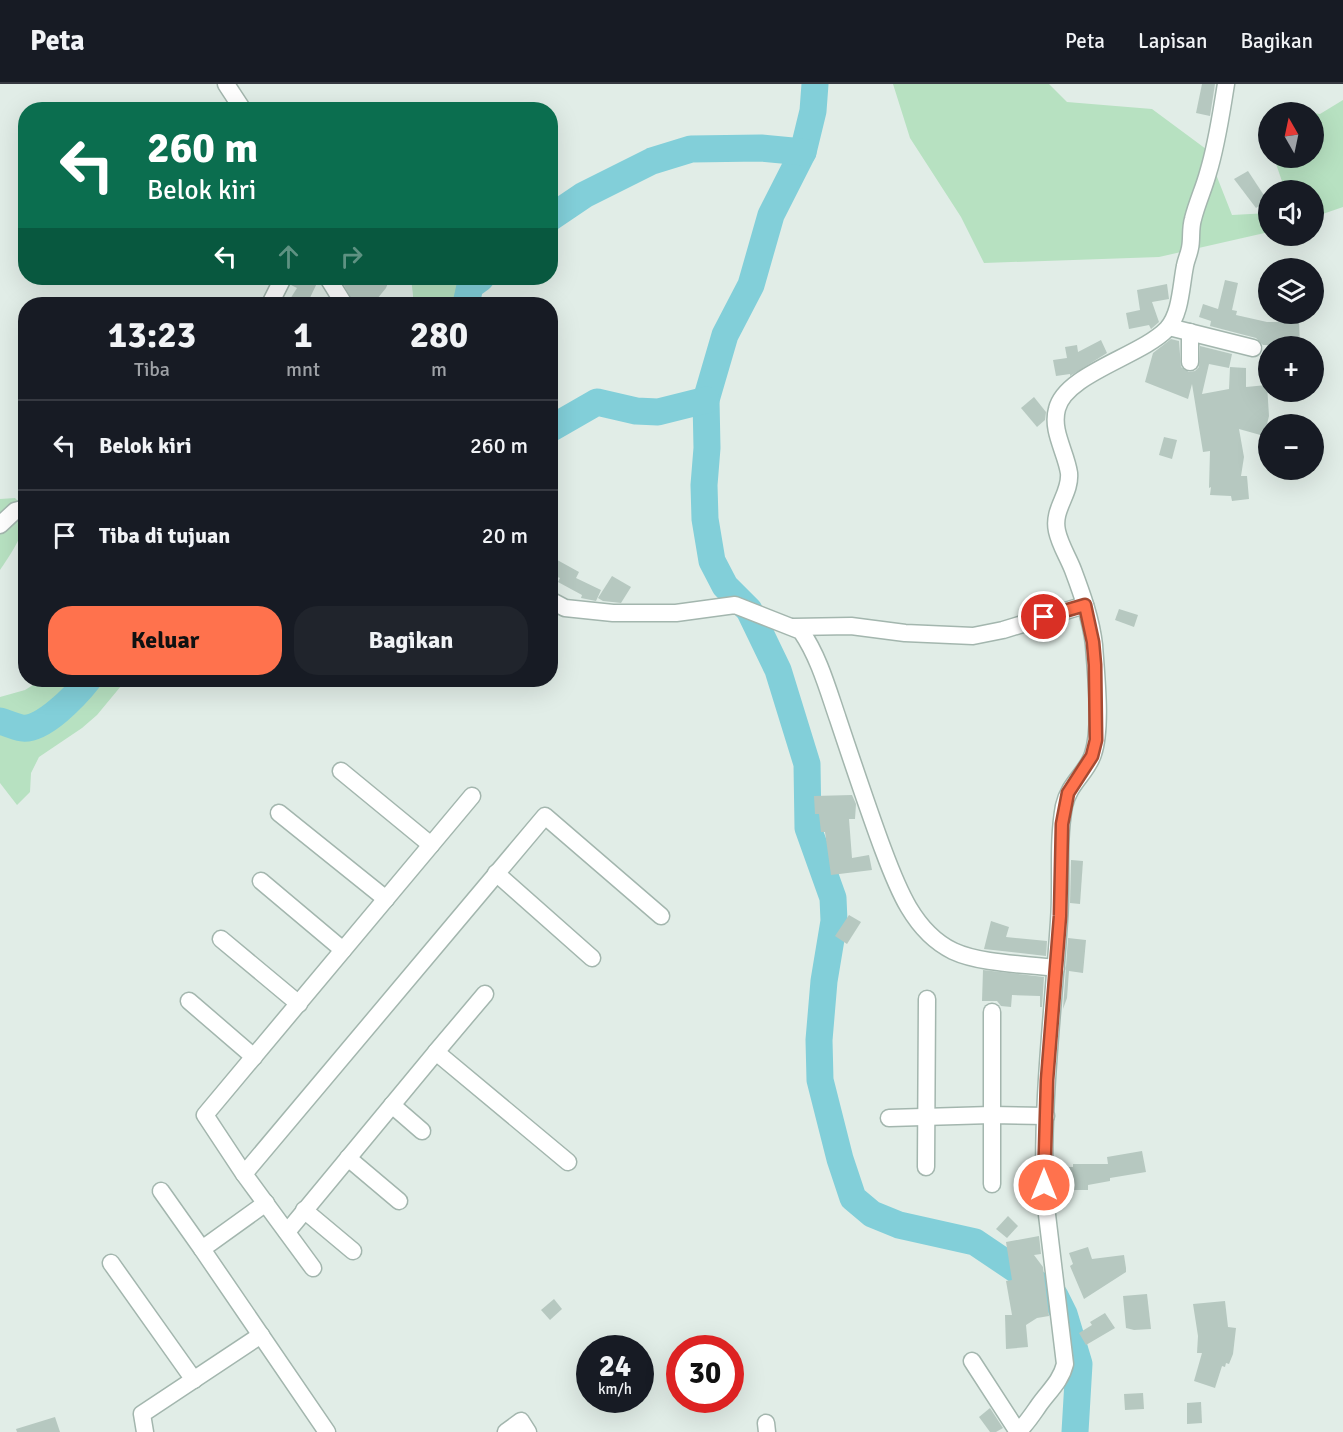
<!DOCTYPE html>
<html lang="id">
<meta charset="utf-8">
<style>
body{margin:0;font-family:Signika,sans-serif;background:#20242c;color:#f1f3f6;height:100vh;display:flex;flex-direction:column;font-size:22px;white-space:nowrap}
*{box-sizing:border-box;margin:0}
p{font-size:20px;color:#9ea1a6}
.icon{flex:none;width:33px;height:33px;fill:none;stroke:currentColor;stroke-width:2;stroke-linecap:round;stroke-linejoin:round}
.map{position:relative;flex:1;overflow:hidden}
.panel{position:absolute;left:18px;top:213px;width:540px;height:390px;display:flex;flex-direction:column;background:#171b24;border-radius:24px;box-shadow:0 6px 24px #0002}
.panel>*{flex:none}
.guide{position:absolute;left:18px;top:18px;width:540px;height:183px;border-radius:24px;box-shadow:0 6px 24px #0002;background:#0b6e4f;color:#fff;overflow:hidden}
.needle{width:39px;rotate:351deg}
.tools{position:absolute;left:1258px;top:18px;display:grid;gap:12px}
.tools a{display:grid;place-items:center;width:66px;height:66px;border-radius:50%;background:#171b24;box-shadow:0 6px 24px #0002;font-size:30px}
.speed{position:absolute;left:576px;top:1251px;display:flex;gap:12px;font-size:30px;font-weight:700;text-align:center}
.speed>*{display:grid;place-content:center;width:78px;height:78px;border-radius:50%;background:#171b24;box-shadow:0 6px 24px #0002;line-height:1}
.speed small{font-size:15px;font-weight:400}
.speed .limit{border:9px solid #d22;background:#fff;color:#111}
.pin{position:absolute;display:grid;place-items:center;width:51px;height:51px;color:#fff;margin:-26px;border:3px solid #fff;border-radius:50%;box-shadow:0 2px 6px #0007}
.me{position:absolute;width:66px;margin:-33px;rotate:0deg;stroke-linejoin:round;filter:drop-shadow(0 0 4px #0008)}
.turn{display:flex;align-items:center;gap:21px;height:126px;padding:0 30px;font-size:27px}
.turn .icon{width:78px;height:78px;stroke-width:2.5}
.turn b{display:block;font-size:42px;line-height:51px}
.lanes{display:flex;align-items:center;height:57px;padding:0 30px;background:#0003;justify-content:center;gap:30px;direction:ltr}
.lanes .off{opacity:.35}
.eta{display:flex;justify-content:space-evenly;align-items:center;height:102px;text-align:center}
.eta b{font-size:36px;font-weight:800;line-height:42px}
.action{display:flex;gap:12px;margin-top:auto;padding:12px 30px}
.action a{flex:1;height:69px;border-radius:24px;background:#ff724d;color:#111;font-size:24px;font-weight:800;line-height:69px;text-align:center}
.action a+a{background:#20242c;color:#f1f3f6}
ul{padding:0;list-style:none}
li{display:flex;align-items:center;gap:18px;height:90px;padding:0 30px;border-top:2px solid #363941}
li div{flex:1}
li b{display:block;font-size:22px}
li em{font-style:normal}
header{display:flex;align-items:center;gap:36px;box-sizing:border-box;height:84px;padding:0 30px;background:#171b24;border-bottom:2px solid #363941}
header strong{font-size:28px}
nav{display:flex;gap:33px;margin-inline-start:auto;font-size:21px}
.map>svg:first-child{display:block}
</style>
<header>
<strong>Peta</strong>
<nav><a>Peta</a><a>Lapisan</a><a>Bagikan</a></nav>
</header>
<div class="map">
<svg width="1343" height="1348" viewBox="0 0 1343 1348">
<rect width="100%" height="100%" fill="#e1ede7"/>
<g fill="#b7e1c1">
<polygon points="893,0 1049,0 1067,18 1152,25 1206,65 1232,131 1269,129 1269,148 1159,173 984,179 961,133 910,54"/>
<polygon points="1343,16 1343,123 1314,133 1314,106 1285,106 1274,74 1314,74 1314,29 1320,30"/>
<polygon points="411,194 469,194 463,200 456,220 413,220 413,211"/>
<path d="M15 414C18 417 22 421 24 425 32 440 9 473 0 486V415Z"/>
<polygon points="41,596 126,596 97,631 82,644 39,673 31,689 30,708 17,721 0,699 0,613 25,606"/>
</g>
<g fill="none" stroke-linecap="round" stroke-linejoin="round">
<g stroke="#82cfd9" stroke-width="27">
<polyline points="815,0 813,27 803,68 771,131 751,201 725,251 706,316 707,364 704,401 705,435 712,477 725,502 749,526 778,586 807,680 808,744 833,814 834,837 824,897 819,956 820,996 840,1075 853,1114 872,1130 899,1141 975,1158 1055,1212 1064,1230 1079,1280 1075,1348"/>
<polyline points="550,134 584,111 652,77 691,65 761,64 803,68"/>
<polyline points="466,220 470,202 481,194"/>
<polyline points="550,345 597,318 636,327 658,328 706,316"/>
<path d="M0 637C7 639 15 643 22 644 43 647 77 610 88 596"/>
</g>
</g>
<g fill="#b6c8c0">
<polygon points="1202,0 1215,0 1210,32 1196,29"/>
<polygon points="1248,87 1267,116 1256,124 1234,95"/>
<polygon points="293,194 318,194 318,197 307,220 287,220 297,204 291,201"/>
<polygon points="340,194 390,194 386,204 373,220 354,220"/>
<polygon points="1225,196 1238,199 1232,226 1237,227 1236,231 1267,238 1299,238 1300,262 1263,261 1256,254 1210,242 1211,237 1199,233 1203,220 1218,225"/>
<polygon points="1167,200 1169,215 1152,218 1159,238 1151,245 1149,241 1129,245 1126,229 1140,226 1137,206"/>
<polygon points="1171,255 1179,257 1181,283 1189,288 1195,287 1199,283 1200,262 1232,270 1229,284 1209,280 1202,310 1229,305 1230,283 1246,284 1246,303 1267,301 1269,332 1264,352 1239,345 1244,373 1241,392 1247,392 1249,415 1232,417 1231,412 1210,411 1211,403 1209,404 1210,367 1203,368 1192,300 1188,315 1145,298 1153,269"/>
<polygon points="1101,256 1107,269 1070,292 1070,290 1056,292 1053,276 1067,274 1065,263 1077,261 1078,268"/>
<polygon points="1034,313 1046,328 1045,336 1037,343 1021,324"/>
<polygon points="1164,353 1177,356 1172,375 1159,371"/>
<polygon points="550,472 579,488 576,494 601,506 596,517 581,514 582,511 558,498 560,494 550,490"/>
<polygon points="612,492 631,503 621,519 603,517 598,514"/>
<polygon points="1119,525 1138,531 1134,543 1115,536"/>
<polygon points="852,711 856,720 855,735 849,735 852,774 869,771 872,786 831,791 825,748 821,748 819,730 815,730 814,712"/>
<polygon points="1071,776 1083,777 1080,820 1070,819"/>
<polygon points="849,831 861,838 847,860 835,852"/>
<polygon points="991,837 1009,843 1006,853 1047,857 1046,872 984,865"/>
<polygon points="1068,854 1086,856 1083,889 1069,887 1067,914 1063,925"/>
<polygon points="983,886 1044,893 1042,923 1040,923 1040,912 1012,911 1011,923 1001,922 997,917 982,917"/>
<polygon points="1142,1067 1146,1088 1110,1094 1110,1097 1088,1101 1088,1106 1066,1106 1066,1083 1073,1083 1073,1080 1108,1080 1107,1073"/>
<polygon points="1008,1132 1018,1142 1007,1154 996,1145"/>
<polygon points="1039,1152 1041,1170 1034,1171 1043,1183 1049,1232 1037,1234 1026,1241 1028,1263 1006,1265 1005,1231 1012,1231 1006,1197 1012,1196 1006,1158"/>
<polygon points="1088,1163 1092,1175 1124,1171 1126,1184 1126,1188 1084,1215 1070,1182 1073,1180 1069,1169"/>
<polygon points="1147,1210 1151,1245 1134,1246 1126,1244 1123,1212"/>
<polygon points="554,1215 562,1225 550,1236 541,1226"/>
<polygon points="1225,1217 1228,1243 1236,1244 1233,1270 1229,1280 1226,1279 1225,1283 1222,1282 1215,1304 1194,1297 1202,1269 1197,1269 1198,1252 1193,1220"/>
<polygon points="1105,1229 1115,1244 1086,1261 1079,1249 1092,1241 1090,1238"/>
<polygon points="1143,1309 1144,1325 1125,1326 1124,1310"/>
<polygon points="1201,1318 1202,1339 1187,1340 1187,1319"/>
<polygon points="990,1324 1003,1344 996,1348 990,1348 979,1333"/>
<polygon points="55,1333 60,1348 17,1348 16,1345"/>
</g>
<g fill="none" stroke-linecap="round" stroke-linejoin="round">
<defs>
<g id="street">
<polyline points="226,0 243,26"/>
<polyline points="328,194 344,220"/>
<polyline points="270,220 283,194"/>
<polyline points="1169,243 1253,264"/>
<polyline points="1190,278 1190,248"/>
<polyline points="0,441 15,427 26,424"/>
<path d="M550 516 565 524 613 529H676L735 521 801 547C819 573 828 606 838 635 852 677 866 719 881 760 896 800 912 847 953 867 981 880 1025 880 1056 884"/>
<polyline points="793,543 851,542 905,549 973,552 1003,546 1085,521"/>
<polyline points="341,687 431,761"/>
<polyline points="279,729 386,815"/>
<polyline points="496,789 592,874"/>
<polyline points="261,797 343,866"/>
<polyline points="221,855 299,920"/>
<polyline points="189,917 254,973"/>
<polyline points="436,968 485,910"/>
<polyline points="392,1021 422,1047"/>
<polyline points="889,1034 991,1031 1046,1032"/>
<polyline points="348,1074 399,1117"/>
<polyline points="926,1083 927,915"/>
<polyline points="244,1090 205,1031 472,712"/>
<polyline points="992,1100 992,928"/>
<polyline points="161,1107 202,1165"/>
<polyline points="266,1119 202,1165 327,1348"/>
<polyline points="304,1126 353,1167"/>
<polyline points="287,1148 436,968 568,1078"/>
<polyline points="111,1179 194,1296"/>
<polyline points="313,1184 244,1090 545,732 661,832"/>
<polyline points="972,1277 1018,1348"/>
<polyline points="766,1339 767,1348"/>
<polyline points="145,1348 142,1330 261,1251"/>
<polyline points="506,1348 521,1337 528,1348"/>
<path d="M1018 1348C1027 1339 1032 1331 1039 1321 1049 1307 1061 1297 1065 1280L1045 1114C1041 1022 1053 929 1059 837 1062 799 1057 760 1064 722 1069 699 1087 689 1093 670 1102 643 1096 591 1094 561 1091 535 1082 510 1073 486 1068 473 1060 461 1057 447 1052 425 1071 410 1069 389 1066 368 1051 347 1057 325 1065 290 1141 272 1167 245 1181 230 1181 201 1185 182 1186 176 1189 170 1190 164 1192 155 1190 145 1193 135 1197 119 1204 104 1208 89 1217 60 1221 30 1226 0"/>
</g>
</defs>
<use href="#street" stroke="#a3b6ae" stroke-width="19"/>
<use href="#street" stroke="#fff" stroke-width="16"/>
</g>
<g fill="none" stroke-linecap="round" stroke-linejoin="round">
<defs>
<polyline id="route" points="1044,533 1085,521 1093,558 1095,581 1096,656 1092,672 1068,709 1062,740 1060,832 1047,996 1044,1101"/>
</defs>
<use href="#route" stroke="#a64a32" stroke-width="15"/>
<use href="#route" stroke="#ff724d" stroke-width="10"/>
</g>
</svg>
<div class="tools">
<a><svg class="needle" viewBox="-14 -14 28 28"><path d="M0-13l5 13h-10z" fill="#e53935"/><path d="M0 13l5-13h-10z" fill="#9ea1a6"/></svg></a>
<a><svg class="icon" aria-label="sound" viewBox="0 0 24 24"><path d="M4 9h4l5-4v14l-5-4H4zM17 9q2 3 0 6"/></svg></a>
<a><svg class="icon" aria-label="layers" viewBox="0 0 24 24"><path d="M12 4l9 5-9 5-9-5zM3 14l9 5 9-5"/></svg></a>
<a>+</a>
<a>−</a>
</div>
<div class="speed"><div>24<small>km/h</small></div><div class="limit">30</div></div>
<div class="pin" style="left:1044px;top:533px;background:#d93025"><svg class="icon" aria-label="arrive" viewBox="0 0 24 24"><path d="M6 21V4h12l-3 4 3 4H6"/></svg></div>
<svg class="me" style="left:1044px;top:1101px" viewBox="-20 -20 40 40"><circle r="17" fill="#ff724d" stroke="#fff" stroke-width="3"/><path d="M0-11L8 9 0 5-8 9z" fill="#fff"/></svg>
<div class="guide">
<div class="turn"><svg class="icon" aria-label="left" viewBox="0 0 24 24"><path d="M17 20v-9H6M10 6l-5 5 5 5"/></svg><div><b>260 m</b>Belok kiri</div></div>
<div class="lanes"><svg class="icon" aria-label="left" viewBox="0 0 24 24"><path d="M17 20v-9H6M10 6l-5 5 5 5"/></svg><svg class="icon off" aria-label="ahead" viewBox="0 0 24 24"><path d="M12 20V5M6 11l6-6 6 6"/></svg><svg class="icon off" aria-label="right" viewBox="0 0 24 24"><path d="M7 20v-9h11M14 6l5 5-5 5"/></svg></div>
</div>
<section class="panel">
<div class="eta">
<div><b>13:23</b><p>Tiba</p></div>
<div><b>1</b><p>mnt</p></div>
<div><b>280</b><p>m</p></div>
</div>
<ul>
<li><svg class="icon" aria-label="left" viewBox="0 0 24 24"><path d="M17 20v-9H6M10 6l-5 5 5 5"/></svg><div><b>Belok kiri</b></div><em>260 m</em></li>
<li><svg class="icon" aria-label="arrive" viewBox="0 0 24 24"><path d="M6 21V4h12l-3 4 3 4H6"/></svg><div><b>Tiba di tujuan</b></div><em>20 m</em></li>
</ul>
<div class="action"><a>Keluar</a><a>Bagikan</a></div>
</section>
</div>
